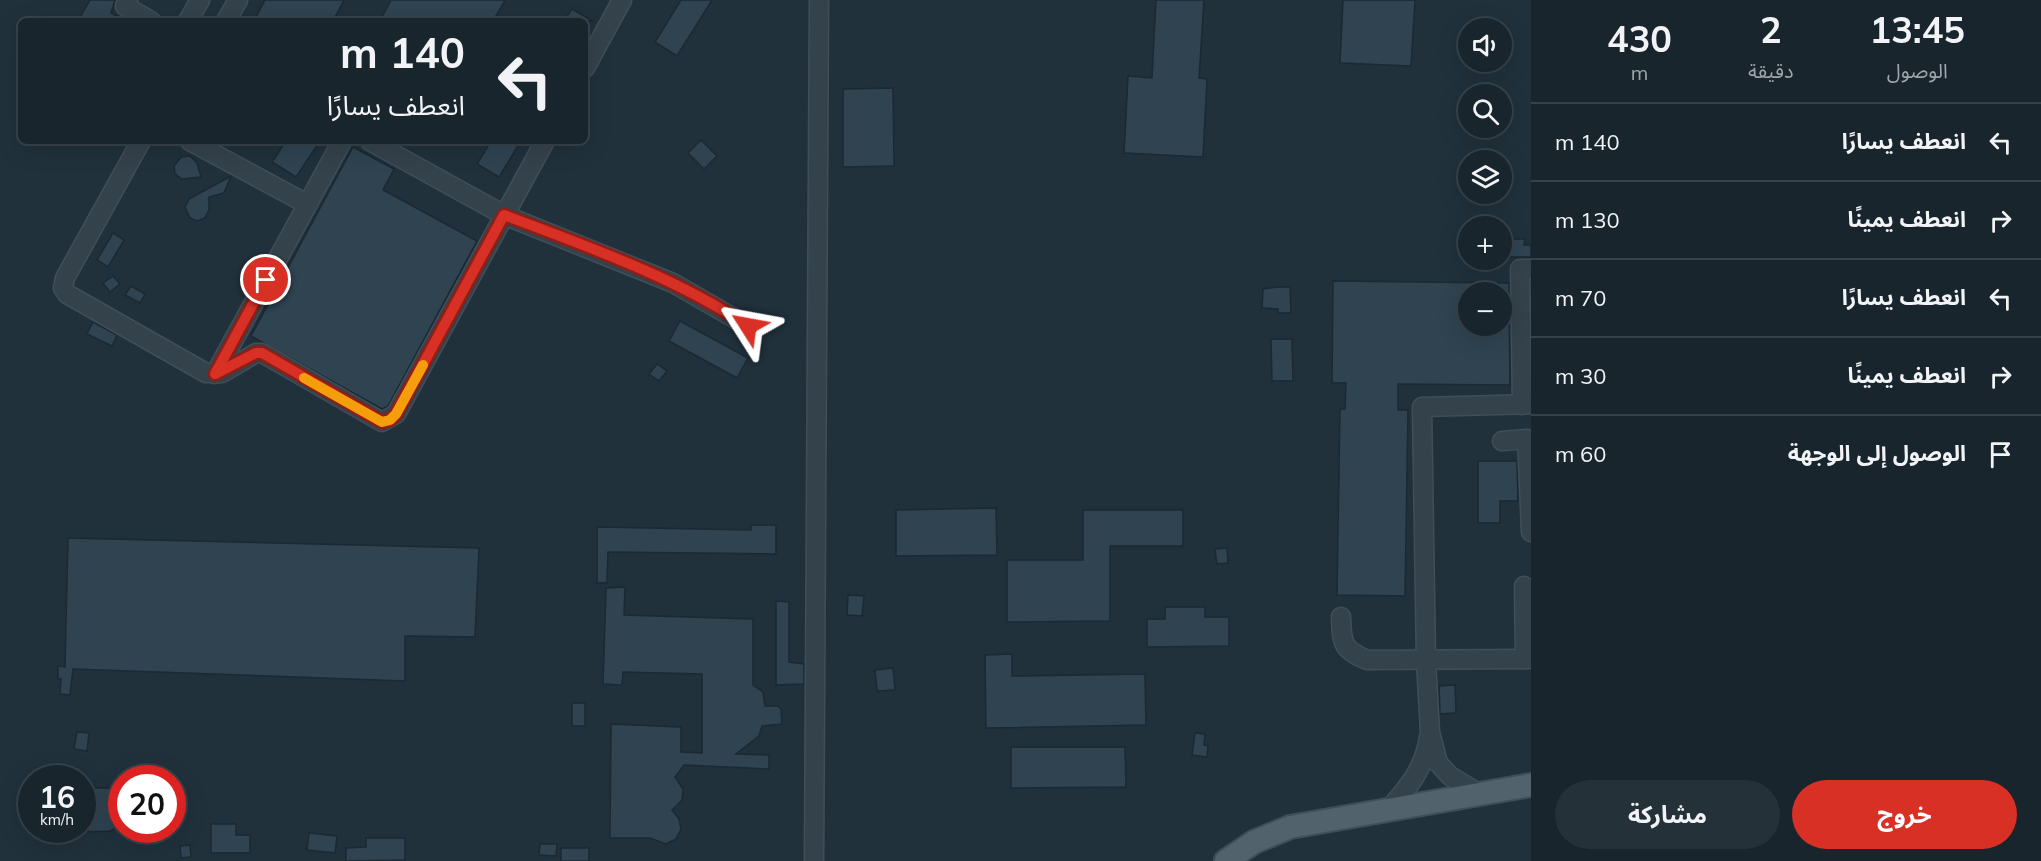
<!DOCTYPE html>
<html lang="ar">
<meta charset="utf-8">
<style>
body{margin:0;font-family:Mulish,"Noto Sans Arabic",sans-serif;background:#253139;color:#f1f3f6;direction:rtl;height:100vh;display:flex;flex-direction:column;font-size:22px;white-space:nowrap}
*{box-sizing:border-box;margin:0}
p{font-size:20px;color:#9fa5aa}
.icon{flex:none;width:33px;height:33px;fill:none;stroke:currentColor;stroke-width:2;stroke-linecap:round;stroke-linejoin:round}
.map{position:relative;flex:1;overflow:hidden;direction:ltr}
.drawer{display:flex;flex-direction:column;background:#18252d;width:510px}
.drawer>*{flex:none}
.hud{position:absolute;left:18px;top:18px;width:570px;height:126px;border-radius:9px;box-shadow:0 6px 24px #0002,0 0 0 2px #364249;direction:rtl;background:#18252d;color:#f1f3f6;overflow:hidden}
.fabs{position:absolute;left:1458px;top:18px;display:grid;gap:12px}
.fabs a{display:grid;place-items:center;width:54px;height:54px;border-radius:50%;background:#18252d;box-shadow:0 6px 24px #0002,0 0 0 2px #364249;font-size:30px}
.speed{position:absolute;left:18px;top:765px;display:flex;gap:12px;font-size:30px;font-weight:700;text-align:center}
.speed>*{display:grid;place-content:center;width:78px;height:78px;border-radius:50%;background:#18252d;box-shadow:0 6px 24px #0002,0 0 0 2px #364249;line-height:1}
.speed small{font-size:15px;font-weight:400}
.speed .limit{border:9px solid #d22;background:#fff;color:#111}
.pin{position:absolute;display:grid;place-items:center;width:51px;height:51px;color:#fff;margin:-26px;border:3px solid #fff;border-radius:50%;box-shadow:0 2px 6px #0007}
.me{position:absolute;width:66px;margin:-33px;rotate:304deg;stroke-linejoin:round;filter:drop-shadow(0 0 4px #0008)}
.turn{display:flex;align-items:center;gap:21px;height:126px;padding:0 24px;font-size:27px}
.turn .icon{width:78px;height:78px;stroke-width:2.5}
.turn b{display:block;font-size:42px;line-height:51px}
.eta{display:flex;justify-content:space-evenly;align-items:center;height:102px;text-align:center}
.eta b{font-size:36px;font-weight:700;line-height:42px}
.button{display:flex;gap:12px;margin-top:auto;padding:12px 24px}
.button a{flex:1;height:69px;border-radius:36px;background:#d93025;color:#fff;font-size:24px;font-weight:700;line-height:69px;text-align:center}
.button a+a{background:#253139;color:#f1f3f6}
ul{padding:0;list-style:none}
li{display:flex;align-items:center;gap:18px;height:78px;padding:0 24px;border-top:2px solid #364249}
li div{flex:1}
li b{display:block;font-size:22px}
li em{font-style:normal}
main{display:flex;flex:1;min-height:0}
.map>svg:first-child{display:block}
</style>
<main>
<section class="drawer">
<div class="eta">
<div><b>13:45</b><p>الوصول</p></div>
<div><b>2</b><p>دقيقة</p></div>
<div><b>430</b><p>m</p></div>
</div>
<ul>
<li><svg class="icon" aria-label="left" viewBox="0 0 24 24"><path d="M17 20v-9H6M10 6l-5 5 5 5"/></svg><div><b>انعطف يسارًا</b></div><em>140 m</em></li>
<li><svg class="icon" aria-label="right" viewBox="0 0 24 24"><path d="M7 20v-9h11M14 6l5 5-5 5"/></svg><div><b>انعطف يمينًا</b></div><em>130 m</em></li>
<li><svg class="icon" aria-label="left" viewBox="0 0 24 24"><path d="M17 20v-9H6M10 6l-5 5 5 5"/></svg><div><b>انعطف يسارًا</b></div><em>70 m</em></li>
<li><svg class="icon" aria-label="right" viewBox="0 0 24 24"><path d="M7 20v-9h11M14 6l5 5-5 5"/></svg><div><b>انعطف يمينًا</b></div><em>30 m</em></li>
<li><svg class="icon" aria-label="arrive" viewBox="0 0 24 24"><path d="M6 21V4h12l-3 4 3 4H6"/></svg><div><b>الوصول إلى الوجهة</b></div><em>60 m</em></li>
</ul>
<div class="button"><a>خروج</a><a>مشاركة</a></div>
</section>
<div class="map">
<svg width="1531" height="861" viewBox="0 0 1531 861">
<rect width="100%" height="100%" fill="#20313c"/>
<g fill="#2f4351" stroke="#1b2933" stroke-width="1.5" fill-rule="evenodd">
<polygon points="90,0 115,0 111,13 125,21 78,21"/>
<polygon points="265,0 344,0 333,21 254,21"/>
<polygon points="391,0 505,0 493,21 380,21"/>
<polygon points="681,0 712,0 677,56 655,42"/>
<polygon points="1156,0 1204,0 1199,78 1207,79 1203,157 1124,153 1128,76 1152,78"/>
<polygon points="1343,0 1415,0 1411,66 1340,63"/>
<polygon points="572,9 593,21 564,21"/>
<polygon points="893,88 894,166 843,167 843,89"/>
<polygon points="701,140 717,156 704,169 688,153"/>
<polygon points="286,141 320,141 296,177 272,162"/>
<polygon points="491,141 521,141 499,177 477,164"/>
<polygon points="353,147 394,169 383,190 477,241 388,406 382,409 251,336"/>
<polygon points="190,156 197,163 201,177 182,179 175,174 174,166 181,157"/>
<polygon points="231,176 224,193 209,197 209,210 205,218 197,221 190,218 185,207 189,199"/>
<polygon points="113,233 124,240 108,267 97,260"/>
<polygon points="1504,239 1525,239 1524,245 1531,245 1531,257 1503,257"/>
<polygon points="113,276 120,284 110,292 103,283"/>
<path d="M1333 281 1509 283 1510 385 1398 384V410H1408L1405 596 1337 595 1340 409H1345L1346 383H1332ZM1468 292H1502V326H1468Z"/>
<polygon points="131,286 145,294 140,303 125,295"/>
<polygon points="1278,287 1290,287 1291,313 1278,313 1278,309 1262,308 1263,289"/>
<polygon points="680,321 748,358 737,378 669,341"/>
<polygon points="93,322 117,335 112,346 87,334"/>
<polygon points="1271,339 1292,339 1293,381 1272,381"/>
<polygon points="657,364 667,371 659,381 649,374"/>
<polygon points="1478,461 1517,461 1518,501 1500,501 1500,523 1478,523"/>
<polygon points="996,508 997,555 896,556 896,510"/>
<polygon points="1083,510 1183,510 1183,546 1110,546 1110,621 1007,622 1007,560 1083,560"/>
<polygon points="751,525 776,525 776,554 608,552 607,583 597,583 597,527 751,530"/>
<polygon points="68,538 479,548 475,637 405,636 405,681 73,669 70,695 60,694 61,679 58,679 58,666 65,667"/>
<polygon points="1227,548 1228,563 1217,564 1215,549"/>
<polygon points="625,587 624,615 753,619 753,685 763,692 765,706 778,706 781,709 782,724 762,726 759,736 736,754 769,755 769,769 684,765 675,777 683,789 682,800 672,810 679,819 681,829 676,839 666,844 650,838 610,838 611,724 681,727 681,752 702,753 702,674 623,672 622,685 603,684 606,588"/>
<polygon points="848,595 864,596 862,616 847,615"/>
<polygon points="776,601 789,602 789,662 804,664 804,684 776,685"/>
<polygon points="1165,607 1205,607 1205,617 1229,617 1229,646 1147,647 1147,619 1165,619"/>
<polygon points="1012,654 1012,676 1145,674 1146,725 986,728 985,655"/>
<polygon points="893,668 895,690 877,691 875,670"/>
<polygon points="1455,685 1456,713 1440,714 1439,686"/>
<rect x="572" y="703" width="13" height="23"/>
<polygon points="77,732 89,733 87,751 74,749"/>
<polygon points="1195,733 1205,734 1204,745 1208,746 1207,757 1192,755"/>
<polygon points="1011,747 1125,747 1126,787 1011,788"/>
<polygon points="82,788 122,788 122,825 110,831 88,832 86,811 82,811"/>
<polygon points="211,824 236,824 236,835 250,835 250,853 211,853"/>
<polygon points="309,833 337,836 335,853 307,850"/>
<polygon points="366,838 405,838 405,860 346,861 346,848 366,847"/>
<polygon points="540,844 557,844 556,856 539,855"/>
<polygon points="190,845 191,857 181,858 180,846"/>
<rect x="561" y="848" width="28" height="13"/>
</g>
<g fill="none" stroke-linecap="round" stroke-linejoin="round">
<defs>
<g id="minor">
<polyline points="128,0 125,6 151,21"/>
<polyline points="188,21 200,0"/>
<polyline points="226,21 238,0"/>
<polyline points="585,68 622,0"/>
<polyline points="141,141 65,278 63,288 67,294 206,373 222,373 256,353 262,353 382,422 396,414 545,141"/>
<polyline points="190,141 307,204"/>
<polyline points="370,141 504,215 673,283 748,326"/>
<polyline points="215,374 342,141"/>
<polyline points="1522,405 1520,269 1531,269"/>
<polyline points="1502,441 1527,439 1531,532"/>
<polyline points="1524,586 1525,659"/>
<path d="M1341 617C1342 644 1342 649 1367 660L1531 659"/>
<polyline points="1480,794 1450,776 1438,763 1430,732 1426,661 1422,407 1531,404"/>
<path d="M1388 810C1409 787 1424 769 1429 737"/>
<polyline points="814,861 819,0"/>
</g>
<polyline id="major" points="1226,861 1254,842 1290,827 1531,785"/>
</defs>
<use href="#minor" stroke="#404e58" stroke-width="21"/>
<use href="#major" stroke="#404e58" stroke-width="26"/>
<use href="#minor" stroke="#34424c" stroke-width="18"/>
<use href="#major" stroke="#52626d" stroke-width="22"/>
</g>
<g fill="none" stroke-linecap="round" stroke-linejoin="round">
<defs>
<path id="route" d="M266 280 215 374 256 353H262L382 422 390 420 396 414 504 215C588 247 673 276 748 326"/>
</defs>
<use href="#route" stroke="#8d1f18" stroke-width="15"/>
<use href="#route" stroke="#d93025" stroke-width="10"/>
<polyline stroke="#f59e0b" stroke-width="10" points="304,378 382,422 390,420 396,414 423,365"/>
</g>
</svg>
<div class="fabs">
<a><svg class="icon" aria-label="sound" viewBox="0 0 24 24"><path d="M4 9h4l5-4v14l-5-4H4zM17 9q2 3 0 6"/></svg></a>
<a><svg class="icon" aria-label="search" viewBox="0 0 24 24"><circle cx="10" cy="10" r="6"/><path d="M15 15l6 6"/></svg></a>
<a><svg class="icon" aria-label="layers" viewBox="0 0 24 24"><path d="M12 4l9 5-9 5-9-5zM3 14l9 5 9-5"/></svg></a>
<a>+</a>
<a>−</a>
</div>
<div class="speed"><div>16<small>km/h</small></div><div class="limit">20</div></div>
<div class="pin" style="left:266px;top:280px;background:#d93025"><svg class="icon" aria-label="arrive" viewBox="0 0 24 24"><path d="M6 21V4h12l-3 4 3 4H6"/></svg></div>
<svg class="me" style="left:748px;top:326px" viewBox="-20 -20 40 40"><path d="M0-17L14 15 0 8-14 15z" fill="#d93025" stroke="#fff" stroke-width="4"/></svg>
<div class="hud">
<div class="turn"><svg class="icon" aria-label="left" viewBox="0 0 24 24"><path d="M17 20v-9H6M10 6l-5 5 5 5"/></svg><div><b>140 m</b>انعطف يسارًا</div></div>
</div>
</div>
</main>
